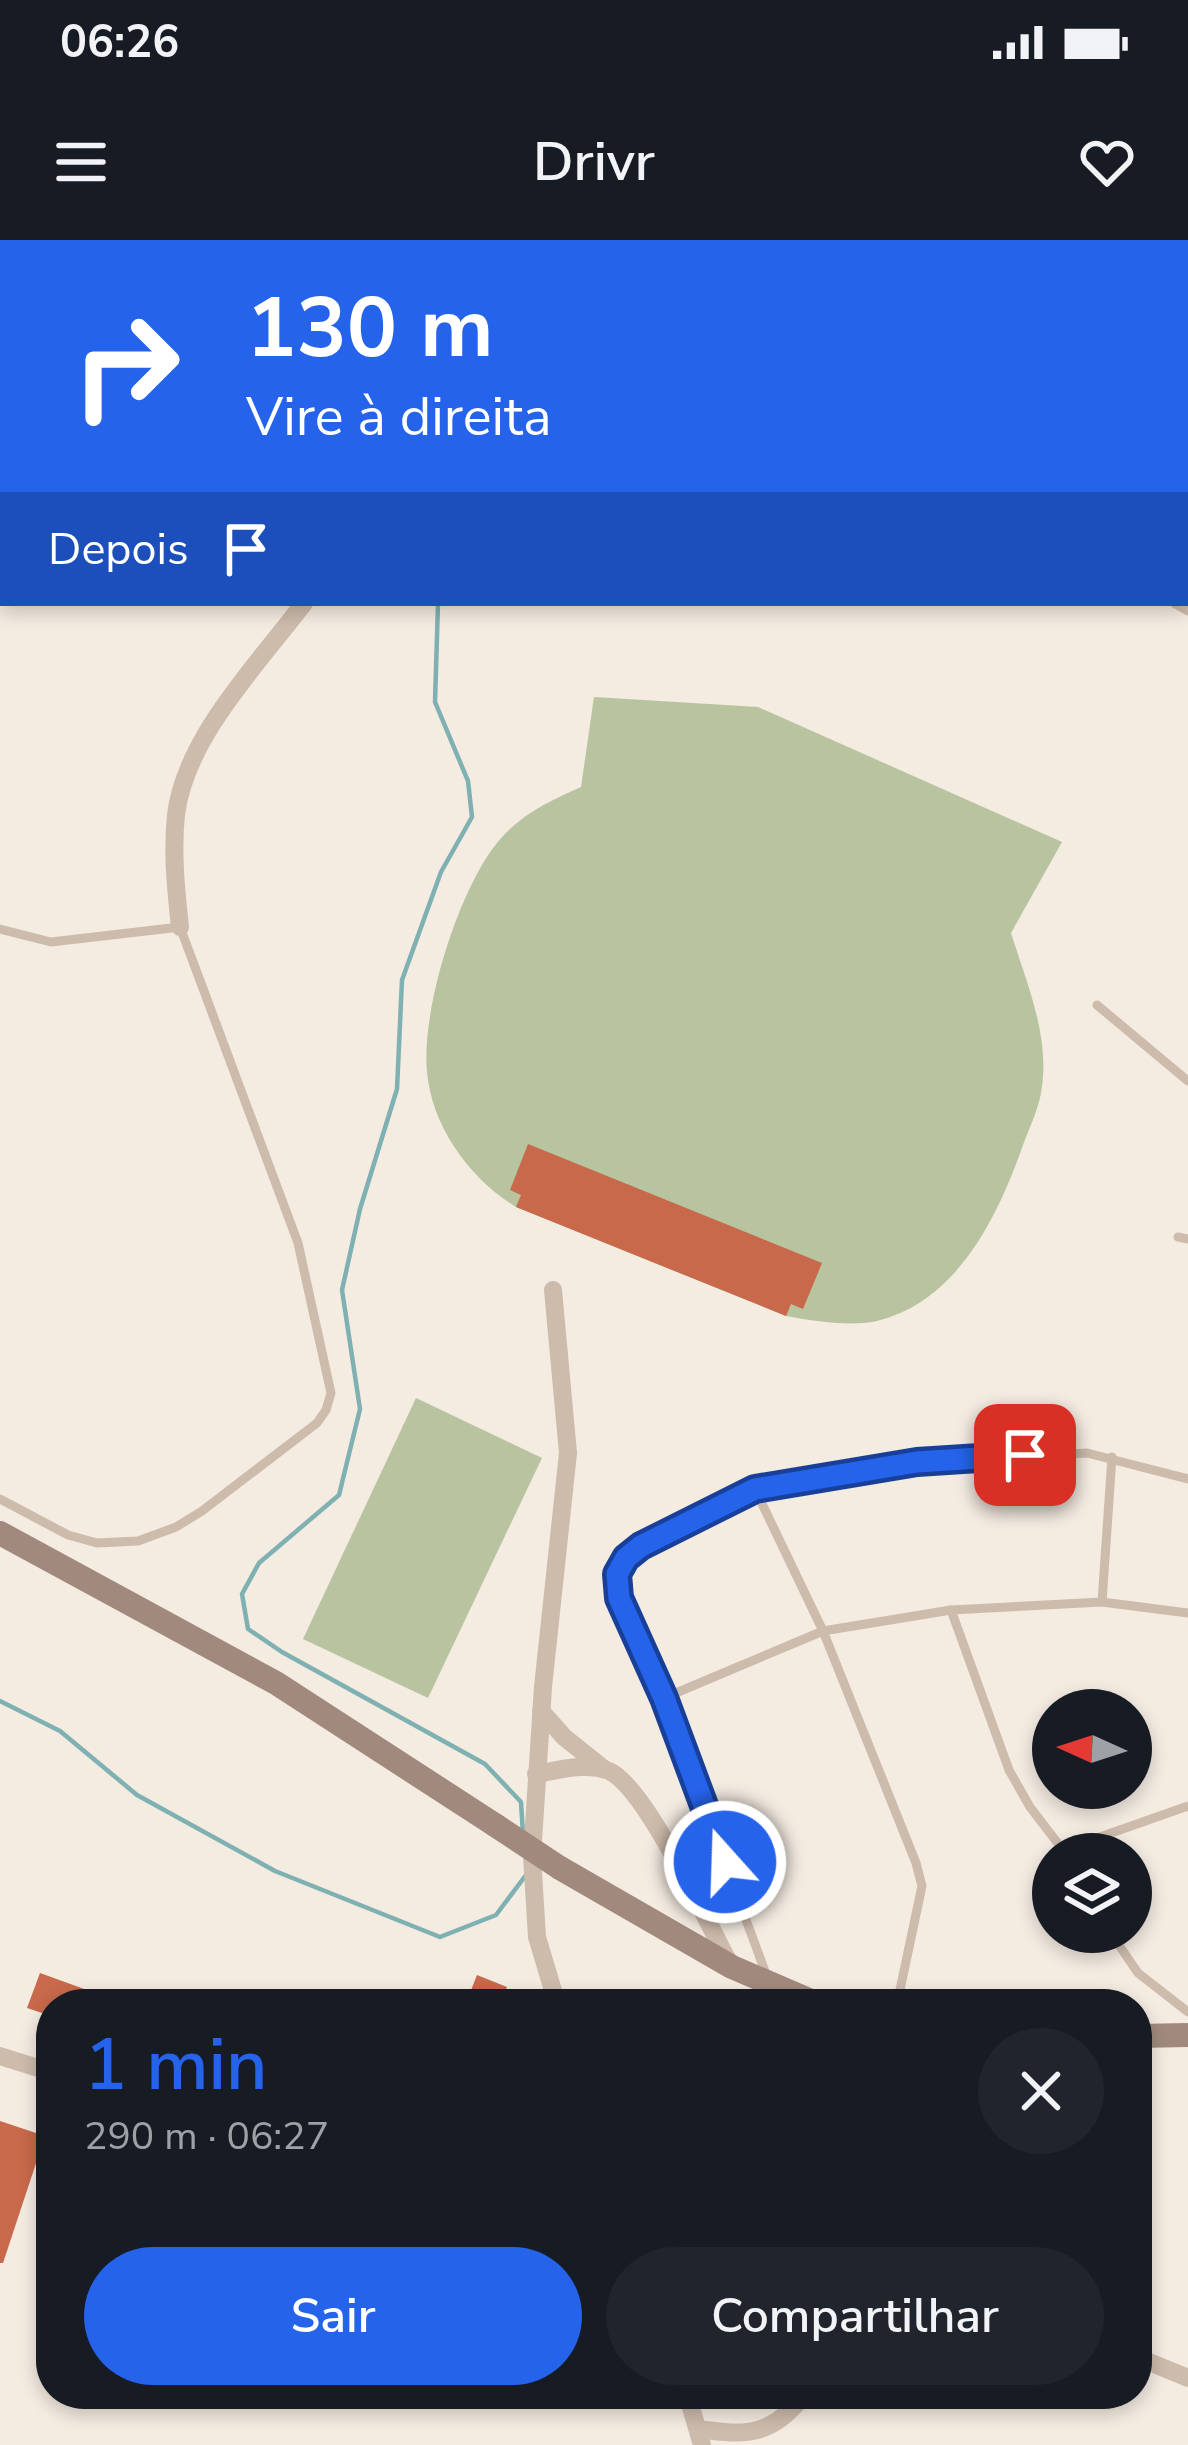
<!DOCTYPE html>
<html lang="pt">
<meta charset="utf-8">
<style>
body{margin:0;font-family:"Nunito Sans",sans-serif;background:#20242c;color:#f1f3f6;height:100vh;display:flex;flex-direction:column;font-size:45px;white-space:nowrap}
*{box-sizing:border-box;margin:0}
p{font-size:39px;color:#9ea1a6}
.icon{flex:none;width:66px;height:66px;fill:none;stroke:currentColor;stroke-width:2;stroke-linecap:round;stroke-linejoin:round}
.map{position:relative;flex:1;overflow:hidden}
.sheet{position:absolute;left:36px;top:1749px;width:1116px;height:420px;display:flex;flex-direction:column;background:#171b24;border-radius:48px;box-shadow:0 6px 18px #0003}
.sheet>*{flex:none}
.hud{position:absolute;left:0px;top:0px;width:1188px;height:366px;box-shadow:0 6px 18px #0003;background:#2563eb;color:#fff;overflow:hidden}
.needle{width:78px;rotate:273deg}
.tools{position:absolute;left:1032px;top:1449px;display:grid;gap:24px}
.tools a{display:grid;place-items:center;width:120px;height:120px;border-radius:50%;background:#171b24;box-shadow:0 6px 18px #0003;font-size:60px}
.pin{position:absolute;display:grid;place-items:center;width:102px;height:102px;color:#fff;margin:-51px;border-radius:24px;box-shadow:0 6px 18px #0006}
.me{position:absolute;width:132px;margin:-66px;rotate:340deg;stroke-linejoin:round;filter:drop-shadow(0 0 9px #0008)}
.turn{display:flex;align-items:center;gap:42px;height:252px;padding:0 48px;font-size:54px}
.turn .icon{width:156px;height:156px;stroke-width:2.5}
.turn b{display:block;font-size:84px;line-height:102px}
.then{display:flex;align-items:center;height:114px;padding:0 48px;background:#0003;gap:24px;font-size:45px}
.round{display:grid;place-items:center;flex:none;width:126px;height:126px;border-radius:63px;background:#20242c}
.summary{display:flex;align-items:center;justify-content:space-between;height:204px;padding:0 48px}
h1{font-size:72px;font-weight:600;line-height:90px;color:#2563eb}
.primary-button{display:flex;gap:24px;margin-top:auto;padding:24px 48px}
.primary-button a{flex:1;height:138px;border-radius:72px;background:#2563eb;color:#fff;font-size:48px;font-weight:600;line-height:138px;text-align:center}
.primary-button a+a{background:#20242c;color:#f1f3f6}
.status{display:flex;justify-content:space-between;align-items:center;height:84px;padding:0 60px;background:#171b24;direction:ltr}
.status svg{height:33px;fill:currentColor}
header{display:flex;justify-content:space-between;align-items:center;height:156px;padding:0 48px;background:#171b24;font-size:54px;font-weight:600}
.map>svg:first-child{display:block}
</style>
<div class="status"><b>06:26</b><svg viewBox="0 0 49 12"><path d="M0 12V9h3v3zM5 12V6h3v6zM10 12V3h3v9zM15 12V0h3v12zM26 1h20v11H26zM47 4h2v5h-2z"/></svg></div>
<header><svg class="icon" aria-label="menu" viewBox="0 0 24 24"><path d="M4 6h16M4 12h16M4 18h16"/></svg>Drivr<svg class="icon" aria-label="heart" viewBox="0 0 24 24"><path d="M12 20l-8-8c-3-5 5-10 8-4 3-6 11-1 8 4z"/></svg></header>
<div class="map">
<svg width="1188" height="2205" viewBox="0 0 1188 2205">
<rect width="100%" height="100%" fill="#f4ebe1"/>
<g fill="#b8c4a0">
<path d="M594 457 758 467 1062 602 1011 693C1027 744 1051 798 1041 853 1038 870 1029 889 1023 905 998 976 958 1061 877 1081 849 1087 814 1081 786 1076L516 967C470 939 432 887 427 832 421 770 458 651 497 603 518 576 551 560 581 547Z"/>
<polygon points="416,1158 542,1218 428,1458 303,1399"/>
</g>
<g fill="none" stroke-linecap="round" stroke-linejoin="round">
<g stroke="#7fb0b2" stroke-width="4.5">
<polyline points="882,3 883,0"/>
<polyline points="438,363 435,462 468,541 472,577 441,632 402,740 397,849 360,969 342,1050 360,1169 339,1255 259,1323 242,1354 248,1389 282,1412 485,1524 521,1562 523,1594"/>
<polyline points="0,1461 60,1491 137,1555 275,1631 440,1697 496,1675 526,1635"/>
</g>
</g>
<g fill="#c8694b">
<polygon points="528,904 822,1023 803,1069 791,1064 786,1076 516,967 521,955 510,950"/>
<polygon points="40,1733 120,1762 119,1764 51,1764 51,1776 27,1768"/>
<polygon points="477,1735 507,1747 500,1764 483,1764 468,1758"/>
<polygon points="0,1881 45,1896 3,2023 0,2023"/>
</g>
<g fill="none" stroke-linecap="round" stroke-linejoin="round">
<g stroke="#cdbbac" stroke-width="9">
<polyline points="6,3 6,0"/>
<polyline points="3,26 3,35"/>
<polyline points="1185,50 1188,48"/>
<polyline points="1174,363 1188,371"/>
<polyline points="0,689 51,702 180,687 298,1003 331,1153 326,1170 317,1183 202,1271 176,1287 138,1301 97,1303 68,1295 0,1259"/>
<polyline points="1097,765 1188,841"/>
<polyline points="1178,997 1188,999"/>
<polyline points="755,1249 823,1391 916,1623 922,1646 897,1764"/>
<polyline points="1102,1362 1188,1373"/>
<polyline points="951,1370 1009,1530 1030,1567 1066,1614"/>
<polyline points="664,1458 823,1391 951,1370 1102,1362 1112,1217"/>
<polyline points="1063,1610 1188,1566"/>
<polyline points="1110,1692 1138,1733 1188,1772"/>
<polyline points="766,1734 664,1458 619,1358 617,1334 626,1318 641,1306 755,1249 917,1222 1087,1213 1188,1239"/>
</g>
<g stroke="#cdbbac" stroke-width="18">
<polyline points="406,3 406,0"/>
<path d="M180 687C176 650 172 612 176 575 185 498 258 424 304 363"/>
<polyline points="553,1050 568,1213 543,1447 532,1616 537,1697 557,1764"/>
<polyline points="541,1471 564,1497 604,1529"/>
<path d="M536 1534C559 1530 587 1522 609 1531 647 1548 708 1685 731 1726"/>
<polyline points="0,1816 51,1832"/>
<polyline points="1137,2117 1188,2138"/>
<polyline points="687,2154 702,2205"/>
<path d="M698 2189C748 2196 772 2196 805 2154"/>
</g>
<g stroke="#a18a7d" stroke-width="24">
<polyline points="0,1293 276,1443 495,1585"/>
<polyline points="560,1628 732,1727 818,1764"/>
<polyline points="1137,1796 1188,1795"/>
</g>
<polyline stroke="#a18a7d" stroke-width="24" points="495,1585 560,1628"/>
</g>
<g fill="none" stroke-linecap="round" stroke-linejoin="round">
<defs>
<polyline id="route" points="725,1622 664,1458 619,1358 617,1334 626,1318 641,1306 755,1249 917,1222 1025,1215"/>
</defs>
<use href="#route" stroke="#184099" stroke-width="30"/>
<use href="#route" stroke="#2563eb" stroke-width="21"/>
</g>
</svg>
<div class="tools">
<a><svg class="needle" viewBox="-14 -14 28 28"><path d="M0-13l5 13h-10z" fill="#e53935"/><path d="M0 13l5-13h-10z" fill="#9ea1a6"/></svg></a>
<a><svg class="icon" aria-label="layers" viewBox="0 0 24 24"><path d="M12 4l9 5-9 5-9-5zM3 14l9 5 9-5"/></svg></a>
</div>
<div class="pin" style="left:1025px;top:1215px;background:#d93025"><svg class="icon" aria-label="arrive" viewBox="0 0 24 24"><path d="M6 21V4h12l-3 4 3 4H6"/></svg></div>
<svg class="me" style="left:725px;top:1622px" viewBox="-20 -20 40 40"><circle r="17" fill="#2563eb" stroke="#fff" stroke-width="3"/><path d="M0-11L8 9 0 5-8 9z" fill="#fff"/></svg>
<div class="hud">
<div class="turn"><svg class="icon" aria-label="right" viewBox="0 0 24 24"><path d="M7 20v-9h11M14 6l5 5-5 5"/></svg><div><b>130 m</b>Vire à direita</div></div>
<div class="then">Depois<svg class="icon" aria-label="arrive" viewBox="0 0 24 24"><path d="M6 21V4h12l-3 4 3 4H6"/></svg></div>
</div>
<section class="sheet">
<div class="summary"><div><h1>1 min</h1><p>290 m · 06:27</p></div><a class="round"><svg class="icon" aria-label="close" viewBox="0 0 24 24"><path d="M6 6l12 12M18 6L6 18"/></svg></a></div>
<div class="primary-button"><a>Sair</a><a>Compartilhar</a></div>
</section>
</div>
